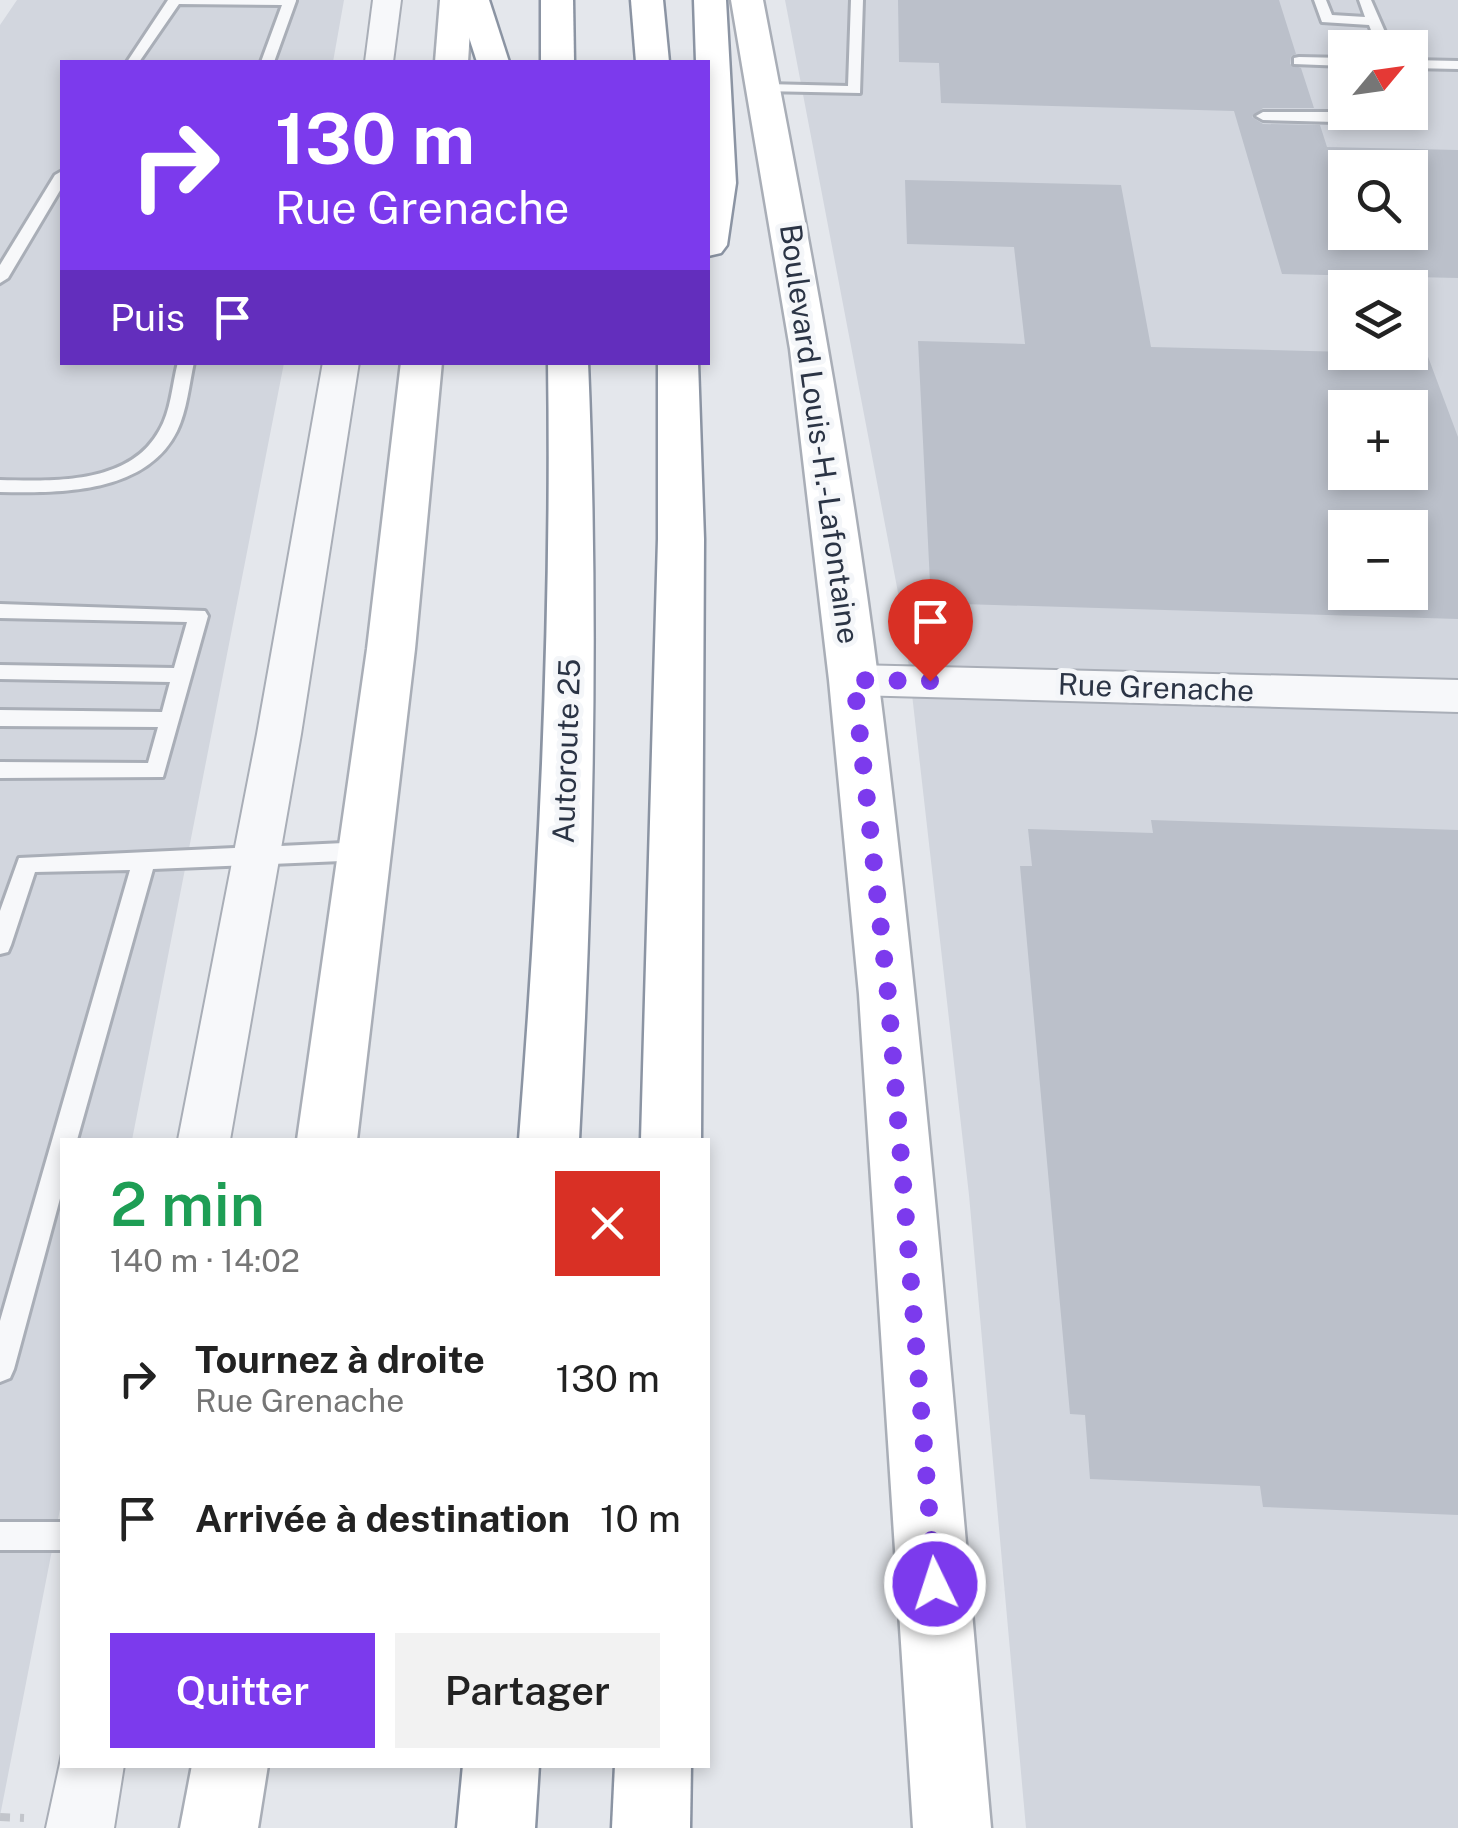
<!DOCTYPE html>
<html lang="fr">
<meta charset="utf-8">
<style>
body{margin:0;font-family:"Public Sans",sans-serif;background:#f2f2f2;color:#222;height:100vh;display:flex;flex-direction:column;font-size:38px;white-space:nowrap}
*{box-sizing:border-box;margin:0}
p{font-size:32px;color:#767676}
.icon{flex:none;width:55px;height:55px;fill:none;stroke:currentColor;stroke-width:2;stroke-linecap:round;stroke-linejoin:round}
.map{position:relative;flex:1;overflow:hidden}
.drawer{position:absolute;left:60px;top:1138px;width:650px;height:630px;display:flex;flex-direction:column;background:#fff;border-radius:0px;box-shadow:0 5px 15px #0003}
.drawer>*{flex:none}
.hud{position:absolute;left:60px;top:60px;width:650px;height:305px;border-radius:0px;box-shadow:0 5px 15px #0003;background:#7c3aed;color:#fff;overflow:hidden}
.needle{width:65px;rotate:61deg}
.controls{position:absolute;left:1328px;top:30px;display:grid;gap:20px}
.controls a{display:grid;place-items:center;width:100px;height:100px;border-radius:0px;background:#fff;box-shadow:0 5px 15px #0003;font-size:50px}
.pin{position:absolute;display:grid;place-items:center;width:85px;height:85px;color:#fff;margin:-102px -42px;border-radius:50% 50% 50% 0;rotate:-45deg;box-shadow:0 0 10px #0007}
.pin .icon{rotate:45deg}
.me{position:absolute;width:110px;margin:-55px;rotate:356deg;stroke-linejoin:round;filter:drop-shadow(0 0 8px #0008)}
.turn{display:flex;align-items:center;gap:35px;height:210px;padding:0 50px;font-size:45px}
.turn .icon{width:130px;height:130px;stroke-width:2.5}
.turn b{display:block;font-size:70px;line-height:85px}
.then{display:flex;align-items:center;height:95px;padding:0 50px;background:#0003;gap:20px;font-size:38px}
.round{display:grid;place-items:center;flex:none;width:105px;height:105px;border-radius:0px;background:#f2f2f2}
.summary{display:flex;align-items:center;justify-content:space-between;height:170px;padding:0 50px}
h1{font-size:60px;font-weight:600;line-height:75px;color:#1e9e55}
.cta{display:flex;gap:20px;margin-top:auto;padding:20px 50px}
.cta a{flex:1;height:115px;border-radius:0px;background:#7c3aed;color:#fff;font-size:40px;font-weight:600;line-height:115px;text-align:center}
.cta a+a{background:#f2f2f2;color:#222}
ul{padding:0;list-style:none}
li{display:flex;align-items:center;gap:30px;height:140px;padding:0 50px}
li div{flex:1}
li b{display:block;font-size:38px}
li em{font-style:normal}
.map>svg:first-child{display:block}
</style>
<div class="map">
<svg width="1458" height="1828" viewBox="0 0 1458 1828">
<rect width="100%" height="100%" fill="#e4e7ec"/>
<g fill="#d2d6de" fill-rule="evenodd">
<polygon points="17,0 344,0 333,62 62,62 62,362 284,363 132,1140 62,1140 62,1499 0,1816 0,25"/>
<path d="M785 0H1458V1828H1026L969 1195 904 624ZM1345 48H1410V112H1345ZM1345 168H1410V232H1345ZM1345 288H1410V352H1345ZM1345 408H1410V472H1345ZM1345 528H1410V592H1345Z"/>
</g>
<g fill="#bbc0ca" fill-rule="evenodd">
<path d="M898 0H1279L1296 54 1291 56 1290 64 1301 68 1314 108H1263L1252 117 1263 124 1320 125 1327 147 1458 150V278L1282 274 1234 111 941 103 939 63 899 62ZM1345 168H1410V232H1345Z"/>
<path d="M905 180 1121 185 1151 347 1427 354 1458 437V619L931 603 918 341 1025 344 1014 247 907 244ZM1345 408H1410V472H1345ZM1345 528H1410V592H1345Z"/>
<polygon points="1151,820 1458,830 1458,1515 1263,1507 1260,1486 1090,1479 1085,1415 1070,1414 1020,866 1032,866 1028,829 1153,833"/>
</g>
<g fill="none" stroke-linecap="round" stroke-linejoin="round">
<defs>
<g id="service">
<polygon points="168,0 296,0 296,1 274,62 261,62 282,5 179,4 139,62 127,62"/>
<polygon points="851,0 863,0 860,93 761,91 759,88 766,84 848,86"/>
<polygon points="1314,0 1326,0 1332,15 1365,17 1359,0 1371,0 1392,48 1378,48 1369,25 1322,22"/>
<polygon points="1299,57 1345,58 1345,66 1294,64 1294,58"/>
<polygon points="1410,60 1458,61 1458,69 1410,68"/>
<polygon points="1381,112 1405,112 1374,123 1263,120 1256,116 1263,112"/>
<polygon points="62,171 62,187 8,278 0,283 0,265 55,175"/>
<path d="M178 362H194C189 385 187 410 177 431 146 494 60 493 0 492V480C53 481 129 485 159 431 171 411 172 385 178 362Z"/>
<polygon points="0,604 205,611 208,616 163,777 0,778 0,762 148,763 158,727 0,726 0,710 162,712 170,682 0,679 0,665 174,668 187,622 0,618"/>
<polygon points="365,842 376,851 365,860 153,869 77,1140 62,1140 62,1191 14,1369 10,1378 0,1382 0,1321 130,870 35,872 11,945 8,952 0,954 0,911 19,858"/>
<rect x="0" y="1522" width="62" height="28"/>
</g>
<g id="minor">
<polygon points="373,0 401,0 393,62 365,62"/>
<polygon points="323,362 359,362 301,734 230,1140 178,1140 257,734"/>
<polygon points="854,665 1458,680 1458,712 854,695 839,691 833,680 839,669"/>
<polygon points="62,1754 62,1765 124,1765 114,1828 46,1828"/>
</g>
<g id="secondary">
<polygon points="440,0 472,0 468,62 435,62"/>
<path d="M731 0H763C807 228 850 455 879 685 927 1065 957 1447 991 1828H913L859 994 829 680 790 349Z"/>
<polygon points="401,362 442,362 415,649 357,1140 297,1140 367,649"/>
<polygon points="192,1765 268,1765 258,1828 180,1828"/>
</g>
<g id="motorway">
<polygon points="457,0 489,0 509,62 477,62"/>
<polygon points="541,0 573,0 574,62 541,62"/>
<polygon points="631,0 663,0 669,62 636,62"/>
<polygon points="694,0 726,0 736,183 727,245 721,253 708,256 708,62 696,62"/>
<path d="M548 362H588C599 622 593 881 579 1140H519C539 881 552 622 548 362Z"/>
<polygon points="658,362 698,362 704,539 701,1140 641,1140 658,539"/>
<polygon points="463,1765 539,1765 535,1828 457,1828"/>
<polygon points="615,1765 691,1765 690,1828 612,1828"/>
</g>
</defs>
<use href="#service" stroke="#a9aeb7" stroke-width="6"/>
<use href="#minor" stroke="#a9aeb7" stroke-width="4"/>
<use href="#secondary" stroke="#a9aeb7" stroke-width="5"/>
<use href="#motorway" stroke="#8b94a3" stroke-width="5"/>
<polyline stroke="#c2c5cb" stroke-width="8" stroke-dasharray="10 10" stroke-linecap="butt" points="0,1817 24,1818"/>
<use href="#service" fill="#f7f8fa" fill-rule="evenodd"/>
<use href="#minor" fill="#f7f8fa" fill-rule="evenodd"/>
<use href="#secondary" fill="#fff" fill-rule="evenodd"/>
<use href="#motorway" fill="#fff" fill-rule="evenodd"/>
</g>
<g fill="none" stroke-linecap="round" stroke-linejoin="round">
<polyline stroke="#7c3aed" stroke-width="18" stroke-dasharray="0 32.4" points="930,681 854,680 888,994 935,1584"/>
</g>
<g text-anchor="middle" stroke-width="10" stroke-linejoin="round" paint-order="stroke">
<g font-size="30" fill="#2b3445" stroke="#f4f6f9">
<text transform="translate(819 434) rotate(82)" y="10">Boulevard Louis-H.-Lafontaine</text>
<text transform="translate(1156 688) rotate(2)" y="10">Rue Grenache</text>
<text transform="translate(567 751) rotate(-88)" y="10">Autoroute 25</text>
</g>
</g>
</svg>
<div class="controls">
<a><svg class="needle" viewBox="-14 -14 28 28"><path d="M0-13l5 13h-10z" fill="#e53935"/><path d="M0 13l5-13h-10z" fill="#767676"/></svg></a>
<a><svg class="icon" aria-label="search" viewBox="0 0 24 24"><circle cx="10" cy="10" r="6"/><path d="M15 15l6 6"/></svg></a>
<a><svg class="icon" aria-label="layers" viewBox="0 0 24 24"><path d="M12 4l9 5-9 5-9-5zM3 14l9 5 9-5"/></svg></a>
<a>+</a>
<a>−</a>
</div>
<div class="pin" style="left:930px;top:681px;background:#d93025"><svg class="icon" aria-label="arrive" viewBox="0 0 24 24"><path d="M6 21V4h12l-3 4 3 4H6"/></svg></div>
<svg class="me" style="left:935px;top:1584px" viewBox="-20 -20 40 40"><circle r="17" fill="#7c3aed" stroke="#fff" stroke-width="3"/><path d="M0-11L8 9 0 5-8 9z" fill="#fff"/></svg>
<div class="hud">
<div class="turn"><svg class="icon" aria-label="right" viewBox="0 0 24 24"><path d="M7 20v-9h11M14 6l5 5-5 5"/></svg><div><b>130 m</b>Rue Grenache</div></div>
<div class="then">Puis<svg class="icon" aria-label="arrive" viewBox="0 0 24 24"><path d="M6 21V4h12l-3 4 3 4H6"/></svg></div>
</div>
<section class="drawer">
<div class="summary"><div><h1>2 min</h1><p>140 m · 14:02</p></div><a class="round" style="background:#d93025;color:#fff"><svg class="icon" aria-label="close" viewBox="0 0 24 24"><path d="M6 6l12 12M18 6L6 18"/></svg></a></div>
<ul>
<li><svg class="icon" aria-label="right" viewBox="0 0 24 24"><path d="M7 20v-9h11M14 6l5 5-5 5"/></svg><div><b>Tournez à droite</b><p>Rue Grenache</p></div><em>130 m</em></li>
<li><svg class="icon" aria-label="arrive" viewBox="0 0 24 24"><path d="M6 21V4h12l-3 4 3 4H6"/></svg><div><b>Arrivée à destination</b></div><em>10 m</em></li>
</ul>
<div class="cta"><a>Quitter</a><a>Partager</a></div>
</section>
</div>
